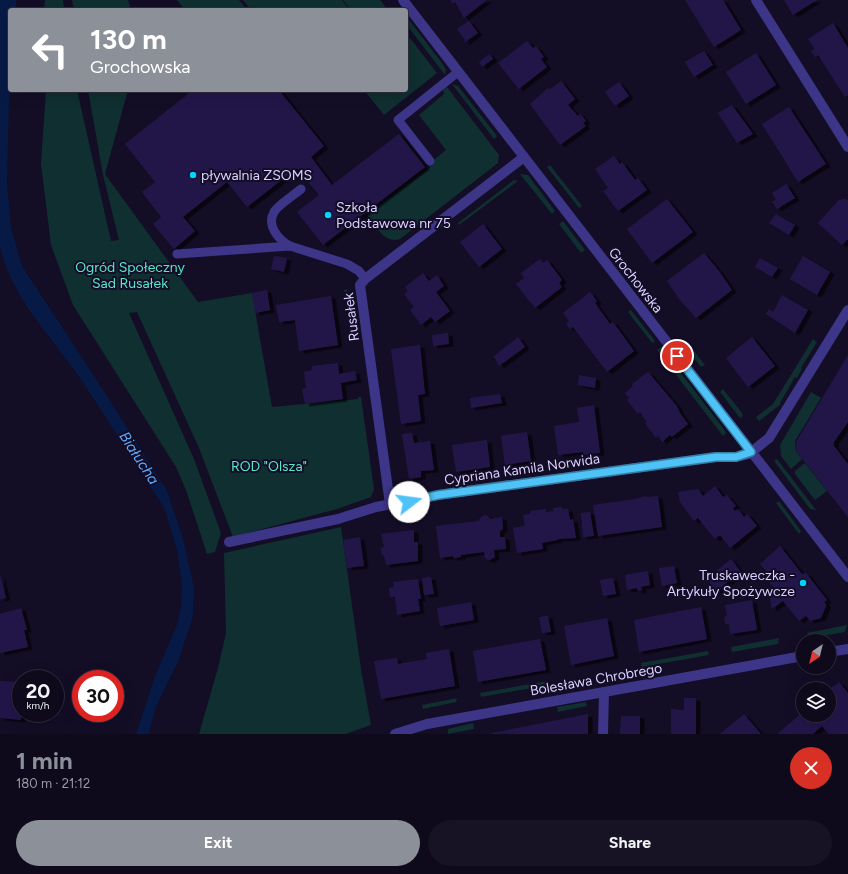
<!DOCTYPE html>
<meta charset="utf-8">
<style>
body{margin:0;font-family:Figtree,sans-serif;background:#171325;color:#f1f3f6;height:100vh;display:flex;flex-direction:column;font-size:15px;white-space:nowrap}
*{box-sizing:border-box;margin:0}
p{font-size:13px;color:#9b9aa3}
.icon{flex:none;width:22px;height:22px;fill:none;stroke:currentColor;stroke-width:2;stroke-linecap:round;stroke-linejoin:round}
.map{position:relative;height:734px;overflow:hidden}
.sheet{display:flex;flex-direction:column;background:#0e0a1c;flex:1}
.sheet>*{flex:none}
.guide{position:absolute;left:8px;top:8px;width:400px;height:84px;border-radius:4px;box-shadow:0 4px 16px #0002,0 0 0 1px #2e2b3b;background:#8c9099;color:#fff;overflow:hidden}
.needle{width:26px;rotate:215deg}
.buttons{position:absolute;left:796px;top:634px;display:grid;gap:8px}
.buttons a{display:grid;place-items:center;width:40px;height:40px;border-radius:50%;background:#0e0a1c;box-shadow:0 4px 16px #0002,0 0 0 1px #2e2b3b;font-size:20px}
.speed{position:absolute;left:12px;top:670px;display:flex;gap:8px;font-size:20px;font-weight:700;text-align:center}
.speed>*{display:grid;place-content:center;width:52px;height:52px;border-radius:50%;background:#0e0a1c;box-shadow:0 4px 16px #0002,0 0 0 1px #2e2b3b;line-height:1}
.speed small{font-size:10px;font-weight:400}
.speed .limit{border:6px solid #d22;background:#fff;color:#111}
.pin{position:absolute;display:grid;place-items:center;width:34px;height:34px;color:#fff;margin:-17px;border:2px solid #fff;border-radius:50%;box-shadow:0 1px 4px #0007}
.me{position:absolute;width:44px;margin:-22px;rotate:75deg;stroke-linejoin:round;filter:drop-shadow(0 0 3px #0008)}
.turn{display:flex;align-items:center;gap:14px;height:84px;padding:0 16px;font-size:18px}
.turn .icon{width:52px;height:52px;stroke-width:2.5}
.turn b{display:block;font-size:28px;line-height:34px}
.round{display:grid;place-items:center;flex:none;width:42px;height:42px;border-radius:21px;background:#171325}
.summary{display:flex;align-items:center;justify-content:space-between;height:68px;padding:0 16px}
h1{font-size:24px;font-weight:700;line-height:30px;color:#8c9099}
.primary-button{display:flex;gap:8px;margin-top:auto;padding:8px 16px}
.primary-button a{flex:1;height:46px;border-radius:24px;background:#8c9099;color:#fff;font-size:16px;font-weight:700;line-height:46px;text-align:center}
.primary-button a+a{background:#171325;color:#f1f3f6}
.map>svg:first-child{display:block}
</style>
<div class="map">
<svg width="848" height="734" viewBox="0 0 848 734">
<defs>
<filter id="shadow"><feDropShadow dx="4.5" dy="2.5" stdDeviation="0" flood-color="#0009"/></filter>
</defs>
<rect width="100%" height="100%" fill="#130d26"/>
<g fill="#102f30">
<polygon points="45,0 63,0 64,10 44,10"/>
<polygon points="72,0 128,0 131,10 74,10"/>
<polygon points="177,0 239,0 247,10 185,10"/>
<polygon points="243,0 342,0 350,10 251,10"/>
<polygon points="343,0 380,0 388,10 351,10"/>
<polygon points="406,16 442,63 446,70 445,75 406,24"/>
<polygon points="406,33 437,73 384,115 364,90 406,90"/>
<polygon points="452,84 458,86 497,136 494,139"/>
<path d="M447 87 499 155 498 163 400 239C384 244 376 226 367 215L430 168 429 164 446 150 419 115 444 94 443 90Z"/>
<polygon points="46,90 77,90 111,241 119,240 103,175 88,90 128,90 105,174 198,302 252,293 272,407 358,399 358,397 361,397 374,489 371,497 337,509 233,537 199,448 137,312 129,313 194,459 221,533 215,552 207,554 186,490 176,467 73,305 51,245 41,164"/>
<polygon points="550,165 582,206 579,208 547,167"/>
<polygon points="520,174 528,175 555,211 552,214"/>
<polygon points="514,180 518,181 459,225 458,223"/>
<polygon points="563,221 585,250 581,253 559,224"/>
<polygon points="347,289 355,342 351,342 344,290"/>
<polygon points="631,310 655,341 652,343 628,312"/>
<polygon points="813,339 817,342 801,368 802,369 797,378 795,377 780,403 781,404 759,421 756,417 773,404"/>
<polygon points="687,342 705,365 701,367 685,347"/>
<polygon points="661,347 723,428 726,433 723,436 657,350"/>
<polygon points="723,389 742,413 743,416 740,418 720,392"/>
<polygon points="811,392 821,398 795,441 796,451 802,459 791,469 781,456 780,445"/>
<polygon points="777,459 816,510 810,509 774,461"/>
<polygon points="805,463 827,491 815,500 795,474 795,471"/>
<polygon points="779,501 801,531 799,534 776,503"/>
<polygon points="341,527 361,669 371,725 346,734 199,734 218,668 226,633 224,553"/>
<polygon points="847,625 845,632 811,638 807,633"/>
<polygon points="779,638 778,644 732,652 731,647"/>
<polygon points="708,651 709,655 642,667 641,663"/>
<polygon points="547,681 548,685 481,697 480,693"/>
<polygon points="457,698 456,702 423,709 422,705"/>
<polygon points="586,702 587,706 558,712 557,707"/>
<polygon points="473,723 474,729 448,734 448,729"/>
</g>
<path fill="#061a45" d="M0 0H16V10H10L11 90 9 99 7 183 11 228 22 266 107 396 167 491 183 538 194 588 193 616 179 659 155 709 149 734H136L155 676 177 625 181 607 182 585 177 550 165 510 160 501C133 461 108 420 82 381 53 338 12 299 0 247Z"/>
<g fill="#241848" filter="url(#shadow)">
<polygon points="450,0 487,0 464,18 455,2 453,4"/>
<polygon points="685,0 723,0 741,30 714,47"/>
<polygon points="784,0 817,0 793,15"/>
<polygon points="469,21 478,33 464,43 465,40 457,29"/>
<polygon points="833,23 848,48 848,95 845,97 818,55 815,57 811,51 815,49 808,39"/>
<polygon points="527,41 533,48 536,46 544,57 541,59 547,67 516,91 518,88 498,63"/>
<polygon points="704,51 713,65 694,77 685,62"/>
<polygon points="756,53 776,85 746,104 726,72"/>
<polygon points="489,54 493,59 482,67 479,62"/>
<polygon points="561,81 575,99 568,105 578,116 580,114 586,121 583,123 586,126 560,145 530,104 548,88 549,90"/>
<polygon points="619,82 629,96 615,106 605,92"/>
<polygon points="185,90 279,90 324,146 311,157 332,185 399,134 425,167 323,245 297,212 319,195 297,168 247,207 227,182 183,217 195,231 174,249 153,224 161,217 142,192 155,182 125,144 188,94"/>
<polygon points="732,105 753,134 737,143 718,113"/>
<polygon points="789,107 826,164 798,182 762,124"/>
<polygon points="614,156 620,164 622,162 635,180 638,178 647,190 618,211 603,191 608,188 595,169"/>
<polygon points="786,184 795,198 777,209 772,202 776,200 772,193"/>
<polygon points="667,199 693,232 652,263 627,229"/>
<polygon points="845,199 848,201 848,239 842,245 818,223 839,200"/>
<polygon points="776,214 795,225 789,235 769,223"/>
<polygon points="483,224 502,249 479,267 460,242"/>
<polygon points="704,253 719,271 732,290 696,318 680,300 667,281"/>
<polygon points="274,256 287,258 284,272 271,269"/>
<polygon points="803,256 830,272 817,295 790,279"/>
<polygon points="760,258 778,268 772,277 755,267"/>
<polygon points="540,259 543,263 547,260 562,280 559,283 562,287 535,308 516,284 524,278 521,273"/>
<polygon points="423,273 429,281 437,275 444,286 436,292 450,311 435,322 431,317 421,325 410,310 414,307 404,294 408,291 405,287"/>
<polygon points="267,290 270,310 255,313 252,293"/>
<polygon points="590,292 597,301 595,303 610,324 613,322 634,351 607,372 573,327 570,329 566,324 569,321 563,313"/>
<polygon points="782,295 808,310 795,333 766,314 769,309 773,312"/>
<polygon points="331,296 338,345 299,351 295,320 279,322 276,305"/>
<polygon points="448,333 449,344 433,346 432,335"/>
<polygon points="518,337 525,347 499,366 494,356"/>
<polygon points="752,337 775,366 748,387 726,358"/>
<polygon points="420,345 425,394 418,395 421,421 401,424 391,349"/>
<polygon points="848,355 848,422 834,442 834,446 848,464 848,517 797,452 796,442"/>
<polygon points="338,363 339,374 355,371 357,380 341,383 343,399 305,404 302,389 306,388 304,372 312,370 312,366"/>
<polygon points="648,372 677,406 680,413 688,424 672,437 670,435 662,442 658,436 656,438 645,423 647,422 643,417 640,412 638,414 627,400 629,398 625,393 633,386 632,384"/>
<polygon points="579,375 596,378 595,388 578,385"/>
<polygon points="500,394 502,403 471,408 470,398"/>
<polygon points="594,405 600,453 583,455 583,452 558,455 554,426 579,422 577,408"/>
<polygon points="527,432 531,461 505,465 501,436"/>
<polygon points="412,433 414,443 430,441 434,470 421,471 421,477 409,479 402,434"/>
<polygon points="487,440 490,467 456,472 452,445"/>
<polygon points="715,486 723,497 727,495 736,506 733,508 735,511 738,509 744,517 747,514 757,526 730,548 720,535 715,539 698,518 694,521 680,502 678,492 698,489 703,496"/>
<polygon points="645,496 647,497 658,496 662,527 598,536 593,505 636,499"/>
<polygon points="562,507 562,509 568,509 570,520 573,519 576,538 558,539 558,540 542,543 543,549 517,553 513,528 525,526 523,515 530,514 530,511 546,509 546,512 553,511 553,508"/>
<polygon points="590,512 594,536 583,537 581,513"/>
<polygon points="486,515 491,519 502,517 503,529 500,531 500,537 505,537 506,549 494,550 495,557 490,560 485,559 484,552 461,555 461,557 453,558 453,556 440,558 436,526 478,521 482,516"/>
<polygon points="414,530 414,542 418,542 418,561 386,565 384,555 382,556 381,548 384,547 381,534"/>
<polygon points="360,537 364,566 347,568 343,540"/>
<polygon points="780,546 802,574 806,573 827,600 824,602 826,604 826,606 821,618 810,621 806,616 799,621 783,601 772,609 769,594 776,590 763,574 767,572 760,564"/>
<polygon points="731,559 741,572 712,594 709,577"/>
<polygon points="674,566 677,583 662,586 659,568"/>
<polygon points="648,571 650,585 641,587 642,590 638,591 637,588 627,590 625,575"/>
<polygon points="0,574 6,598 0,599"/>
<polygon points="431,577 434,594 424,595 422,578"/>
<polygon points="613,578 616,594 603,596 600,580"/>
<polygon points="418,579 421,599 418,599 420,611 397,615 395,597 390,597 389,588 394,587 393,582"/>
<polygon points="752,600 757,630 730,634 729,624 725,624 724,617 727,616 725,605"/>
<polygon points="471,602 474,620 440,626 437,608"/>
<polygon points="701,607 707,639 639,652 634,620"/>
<polygon points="21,608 27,630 24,630 28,647 0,653 0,614"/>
<polygon points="548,616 551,632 542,633 539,617"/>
<polygon points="607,618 614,656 571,665 564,626"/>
<polygon points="540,639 546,670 478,682 473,651"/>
<polygon points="449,649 455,686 381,699 374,661 397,658 398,664 427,659 426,653"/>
<polygon points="0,681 21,682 21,720 0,718"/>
<polygon points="839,682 848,693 848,734 829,734 822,726 813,734 777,734 803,712 803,715 829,715 829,690"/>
<polygon points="684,698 696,698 696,734 671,734 671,709 684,710"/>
<polygon points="588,714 588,734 492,734 492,733"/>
<polygon points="744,714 761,734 720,734"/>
<polygon points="621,716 640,716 640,734 620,734"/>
</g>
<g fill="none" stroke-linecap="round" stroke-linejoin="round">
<g stroke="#3d3588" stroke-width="9">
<polyline points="430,161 398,120 458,72"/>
<path d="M290 246C279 240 266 226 274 212 278 205 294 195 301 189"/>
<polyline points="177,254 290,246 347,264 359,271 365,279"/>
</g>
<g stroke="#3d3588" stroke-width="10">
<polyline points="403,0 848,577"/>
<polyline points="756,0 848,147"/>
<polyline points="390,504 360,285 365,279 524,157"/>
<polyline points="229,542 338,519 376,507 438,495 716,457 736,457 749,454 769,438 848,310"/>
<polyline points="829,652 848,649"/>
<polyline points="395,734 427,724 803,656"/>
<polyline points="603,734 604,692"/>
</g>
</g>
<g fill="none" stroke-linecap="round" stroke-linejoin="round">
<defs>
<polyline id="route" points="409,502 438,495 716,457 736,457 751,452 677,356"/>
</defs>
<use href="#route" stroke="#337fa1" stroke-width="10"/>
<use href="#route" stroke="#4fc3f7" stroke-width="7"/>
</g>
<g fill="#00d5fd" stroke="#130d26" stroke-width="1.5">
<circle cx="193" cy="175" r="4"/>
<circle cx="328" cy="215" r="4"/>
<circle cx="803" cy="583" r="4"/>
</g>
<g text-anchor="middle" stroke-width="4" stroke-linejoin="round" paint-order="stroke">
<g font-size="14" fill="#dad2ff" stroke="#130d26" text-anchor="start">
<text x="201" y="180">pływalnia ZSOMS</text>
<text x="336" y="212">Szkoła<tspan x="336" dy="16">Podstawowa nr 75</tspan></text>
<text x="795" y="580" text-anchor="end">Truskaweczka -<tspan x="795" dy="16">Artykuły Spożywcze</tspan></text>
</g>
<g font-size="14" fill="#55e7cb" stroke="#130d26">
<text x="130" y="272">Ogród Społeczny<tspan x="130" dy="16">Sad Rusałek</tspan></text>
<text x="269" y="471">ROD "Olsza"</text>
</g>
<g font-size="14" fill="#dad2ff" stroke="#130d26">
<text transform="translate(636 280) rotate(52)" y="5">Grochowska</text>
<text transform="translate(351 317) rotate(-97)" y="5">Rusałek</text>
<text transform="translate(522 469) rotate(-8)" y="5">Cypriana Kamila Norwida</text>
<text transform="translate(596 679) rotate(-10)" y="5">Bolesława Chrobrego</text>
</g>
<g font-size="15" font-style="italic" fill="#60acff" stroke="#130d26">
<text transform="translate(139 458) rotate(57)" y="5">Białucha</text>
</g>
</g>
</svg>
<div class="buttons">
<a><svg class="needle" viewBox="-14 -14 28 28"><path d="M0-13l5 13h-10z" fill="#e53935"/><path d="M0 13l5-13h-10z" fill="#9b9aa3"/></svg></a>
<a><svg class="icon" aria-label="layers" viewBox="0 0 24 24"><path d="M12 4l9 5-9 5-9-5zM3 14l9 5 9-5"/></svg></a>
</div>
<div class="speed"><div>20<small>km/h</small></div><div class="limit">30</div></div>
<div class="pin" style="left:677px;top:356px;background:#d93025"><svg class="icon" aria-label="arrive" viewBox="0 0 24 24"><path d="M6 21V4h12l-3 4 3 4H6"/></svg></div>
<svg class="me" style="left:409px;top:502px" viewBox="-20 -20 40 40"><circle r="19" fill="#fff"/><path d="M0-13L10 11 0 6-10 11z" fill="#4fc3f7"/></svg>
<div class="guide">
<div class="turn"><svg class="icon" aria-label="left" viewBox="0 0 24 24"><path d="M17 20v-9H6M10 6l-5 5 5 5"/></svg><div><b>130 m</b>Grochowska</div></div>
</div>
</div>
<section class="sheet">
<div class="summary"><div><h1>1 min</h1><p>180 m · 21:12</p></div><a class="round" style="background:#d93025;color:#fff"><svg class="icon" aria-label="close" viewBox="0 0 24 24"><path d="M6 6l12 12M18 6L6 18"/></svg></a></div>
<div class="primary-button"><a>Exit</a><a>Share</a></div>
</section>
